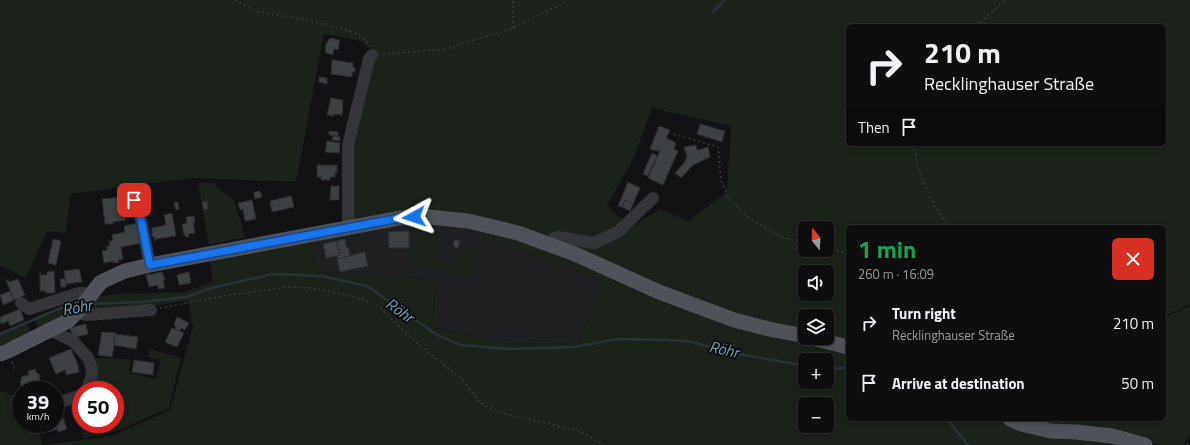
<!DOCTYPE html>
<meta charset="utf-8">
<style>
body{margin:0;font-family:"Titillium Web",sans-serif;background:#1c1c1d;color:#f1f3f6;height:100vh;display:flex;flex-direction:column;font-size:15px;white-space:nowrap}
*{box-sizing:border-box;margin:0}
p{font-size:13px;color:#9b9c9e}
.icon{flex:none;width:22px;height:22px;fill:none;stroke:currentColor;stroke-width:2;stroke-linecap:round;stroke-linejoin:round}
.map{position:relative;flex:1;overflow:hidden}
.drawer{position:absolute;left:846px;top:225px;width:320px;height:196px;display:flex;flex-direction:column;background:#0e0e0f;border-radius:6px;box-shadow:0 2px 6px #0003,0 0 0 1px #2e2e2f}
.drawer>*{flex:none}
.banner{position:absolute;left:846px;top:24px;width:320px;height:122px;border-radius:6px;box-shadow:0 2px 6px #0003,0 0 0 1px #2e2e2f;background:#0e0e0f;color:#f1f3f6;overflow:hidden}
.needle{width:26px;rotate:342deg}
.tools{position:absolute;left:798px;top:221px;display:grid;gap:8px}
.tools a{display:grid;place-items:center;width:36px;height:36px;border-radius:6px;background:#0e0e0f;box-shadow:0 2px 6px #0003,0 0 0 1px #2e2e2f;font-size:20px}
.speed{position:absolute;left:12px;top:381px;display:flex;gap:8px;font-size:20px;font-weight:700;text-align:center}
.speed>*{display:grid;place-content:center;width:52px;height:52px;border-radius:50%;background:#0e0e0f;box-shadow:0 2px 6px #0003,0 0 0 1px #2e2e2f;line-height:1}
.speed small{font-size:10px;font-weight:400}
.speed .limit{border:6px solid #d22;background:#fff;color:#111}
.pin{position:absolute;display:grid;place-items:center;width:34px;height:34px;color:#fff;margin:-17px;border-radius:8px;box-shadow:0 2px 6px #0006}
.me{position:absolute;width:44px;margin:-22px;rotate:265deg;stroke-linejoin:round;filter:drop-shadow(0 0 3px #0008)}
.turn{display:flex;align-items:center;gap:14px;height:84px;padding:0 12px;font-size:18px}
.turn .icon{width:52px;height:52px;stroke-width:2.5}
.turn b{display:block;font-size:28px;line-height:34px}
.then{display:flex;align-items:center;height:38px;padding:0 12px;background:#0003;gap:8px;font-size:15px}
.round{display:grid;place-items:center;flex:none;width:42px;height:42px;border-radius:6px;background:#1c1c1d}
.overview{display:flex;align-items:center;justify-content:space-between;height:68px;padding:0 12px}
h1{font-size:24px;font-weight:700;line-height:30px;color:#1e9e55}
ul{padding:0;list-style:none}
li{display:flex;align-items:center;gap:12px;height:60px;padding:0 12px}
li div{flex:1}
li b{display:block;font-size:15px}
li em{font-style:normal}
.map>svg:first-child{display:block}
</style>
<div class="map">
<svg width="1190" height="445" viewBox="0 0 1190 445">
<rect width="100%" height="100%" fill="#121214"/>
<polygon fill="#1e1f21" points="486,220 486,239 603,280 579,343 507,344 432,327 436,281 401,276 340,276 317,268 310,238 352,224"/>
<g fill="#1a221a" fill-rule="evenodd">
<path d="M0 0H1190V304L1164 317V227H848V419H1164V318L1190 306V434L1184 445H1160L1144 440 1130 445H42L76 441 114 435 170 410 193 327 188 300 148 307 83 312 93 297 117 294 183 292 213 282 209 257 310 238 317 268 340 276H401L436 281 432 327 507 344 579 343 603 280 486 239V220L352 224 350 146 374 52 361 41 324 34 296 182 192 178 71 194 65 233 47 231 26 278 0 265ZM848 26H1164V144H848ZM652 108 731 126 727 192 688 221 660 209 631 227 607 206 634 157ZM805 228H827V250H805ZM805 272H827V294H805ZM805 316H827V338H805ZM805 360H827V382H805ZM805 404H827V426H805Z"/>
<polygon points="198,183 212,183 234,200 245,237 209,245"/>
<polygon points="425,225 439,232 437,260 459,263 464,245 480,248 474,276 411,268 413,236 425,237"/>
<polygon points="78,299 77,302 60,319 39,330 33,318"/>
<polygon points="26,321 31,333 0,347 0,333"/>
<polygon points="150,349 181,358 169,408 114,432 83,438 80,424 81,418 81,424 115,424 115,390 89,390 92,360 97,358 131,359 129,373 156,379 161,360 148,357"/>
<polygon points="0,391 21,398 21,424 39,424 42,445 0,445"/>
</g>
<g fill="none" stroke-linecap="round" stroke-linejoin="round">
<g stroke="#293337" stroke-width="2.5">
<polyline points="713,12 725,0"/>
<polyline points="91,304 142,302 186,297 212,288 273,274 321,276 367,286 437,335 461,345 509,349 574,347 617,339 665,340 687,341 734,353 805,366"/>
<polyline points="0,334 68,305 76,305"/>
<polyline points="827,370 848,367"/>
<polyline points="947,419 968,445"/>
</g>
</g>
<g fill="#3e4144" stroke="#2c2d30">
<polygon points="330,38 340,40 338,50 334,49 333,55 326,53 325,51 326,44"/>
<polygon points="332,60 353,63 353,67 355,68 355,72 352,72 352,77 331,74"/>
<polygon points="319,77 327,78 327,84 319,82"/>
<polygon points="331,98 343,100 342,117 342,115 334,114 334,116 327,115"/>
<polygon points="700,124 725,131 722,142 697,134"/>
<polygon points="659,126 670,130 666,138 676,143 674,149 678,151 663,185 648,178 660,151 656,151 650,149"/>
<polygon points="329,131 338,132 338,136 329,135"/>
<polygon points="333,136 340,137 340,141 332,140"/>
<polygon points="327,141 340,143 339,153 325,152"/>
<polygon points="696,145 697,150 708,147 710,157 693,165 681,178 675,173 684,163 687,157 684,147"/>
<polygon points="652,153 657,156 648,176 643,174"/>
<polygon points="317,165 337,165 337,173 335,173 335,177 330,177 330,180 321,180 321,177 317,177"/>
<polygon points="628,182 640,188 633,204 625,200 622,207 618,206"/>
<polygon points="331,186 339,186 339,200 330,200"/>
<polygon points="260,191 262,197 255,199 254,192"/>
<polygon points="291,196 294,207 272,212 270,201"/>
<polygon points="122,197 126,220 113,222 113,224 105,224 102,199"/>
<polygon points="252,200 256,219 245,221 243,209 240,210 238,203"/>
<polygon points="625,200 633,204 630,211 622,207"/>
<polygon points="207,201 208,209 204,210 202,202"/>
<polygon points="178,202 179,209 176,210 174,203"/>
<polygon points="172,213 176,236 155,239 155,241 154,236 152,237 152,228 166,225 164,215"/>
<polygon points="194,216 195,222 193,222 195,233 188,234 189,237 186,237 185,235 184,235 182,224 187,223 186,217"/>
<polygon points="138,223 142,243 121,247 123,259 118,260 119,262 114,263 114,261 104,263 102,251 107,250 107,246 110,246 109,241 113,241 112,235 125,232 124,226"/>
<polygon points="409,231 409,248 389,248 388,232"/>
<polygon points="53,239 61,241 56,265 48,263"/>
<polygon points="345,239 346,247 348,247 350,256 337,259 337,256 340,255 337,241"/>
<polygon points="454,240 460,241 458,248 453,246"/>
<polygon points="337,241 340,255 326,258 323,244"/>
<polygon points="365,252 368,266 340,272 337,259"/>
<polygon points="79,269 82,282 66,284 64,271"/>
<polygon points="54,271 55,293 46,293 46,291 40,291 40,272 40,275 47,275 47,272"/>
<polygon points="162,272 165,280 163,281 165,288 158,289 158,285 149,287 146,275"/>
<polygon points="189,272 191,283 179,285 177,275"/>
<polygon points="18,279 25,295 14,300 6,280 8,280 9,282"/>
<polygon points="60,279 65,279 66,287 61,287"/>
<polygon points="10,291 14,300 3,305 0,295"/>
<polygon points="20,309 24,320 10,326 8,321 1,324 0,317"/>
<polygon points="177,317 189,323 185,330 181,328 180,331 175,329 176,326 174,325"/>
<polygon points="86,324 88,334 73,338 70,328"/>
<polygon points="172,328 184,333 177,347 165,342"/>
<polygon points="102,332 116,333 112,357 98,355"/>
<polygon points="115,334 138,337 136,349 114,345"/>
<polygon points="71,349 78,365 79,372 66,375 65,370 56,374 49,358"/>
<polygon points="134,360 154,363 153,375 132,372"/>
<polygon points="35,369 36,372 39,374 40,377 39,381 24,386 23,385 21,386 20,381 22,380 21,377 29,375 28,371"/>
<polygon points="62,415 67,429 58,432 57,429 48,432 45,424 55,424 55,417"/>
</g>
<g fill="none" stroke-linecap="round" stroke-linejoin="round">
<g stroke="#393c40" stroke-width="1.5" stroke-dasharray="2 3" stroke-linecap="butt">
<polyline points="235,0 255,11 302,19 353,32 366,40 370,46"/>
<polyline points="977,26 1005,0"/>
<polyline points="513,28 513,0"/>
<polyline points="383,54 446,49 513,28 569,0"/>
<polyline points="674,134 718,147 721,181 730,200 749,218 784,238 805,243"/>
<path d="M913 144C917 173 931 205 950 227"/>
<polyline points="827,248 848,253"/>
<polyline points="160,308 223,296 288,287 309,288 329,291 362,299 380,308 418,344 463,380 480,403 502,413 580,431 604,445"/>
<polyline points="12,362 15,370"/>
<polyline points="1187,445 1190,440"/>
</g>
<g stroke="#333539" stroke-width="12">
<polyline points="134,200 141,220 150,265"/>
<polyline points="348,228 348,145 369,59 372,55"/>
<polyline points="548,244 554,238 559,237 594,243 618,232 653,198"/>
<polyline points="21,303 29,309 79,293 84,293 89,296"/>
<polyline points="78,311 82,314 88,315 151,310"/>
<polyline points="50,330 73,341 88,358 92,369 91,378 87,390"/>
<polyline points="55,404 81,395"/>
</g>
<g stroke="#4f5258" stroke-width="15">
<polyline points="812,338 848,347"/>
<polyline points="0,354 8,351 68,321 78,311 101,282 125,271 150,265 400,218 429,217 468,221 518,233 575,254 659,292 734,320 769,329 805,336"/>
<polyline points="1010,419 1021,424 1051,431 1076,432 1112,436 1145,445"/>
</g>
</g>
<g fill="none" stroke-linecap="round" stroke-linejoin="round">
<defs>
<polyline id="route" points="134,200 141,220 150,265 400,218 414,217"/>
</defs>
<use href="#route" stroke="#114b97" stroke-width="10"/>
<use href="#route" stroke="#1a73e8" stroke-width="7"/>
</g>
<g text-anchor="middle" stroke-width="3.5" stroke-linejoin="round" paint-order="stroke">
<g font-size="16" font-style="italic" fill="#7a9eb0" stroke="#0d0d0f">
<text transform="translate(77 307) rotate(-10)" y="6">Röhr</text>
<text transform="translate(400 310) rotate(35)" y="6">Röhr</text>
<text transform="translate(724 349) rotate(12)" y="6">Röhr</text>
</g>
</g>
</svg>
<div class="tools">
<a><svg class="needle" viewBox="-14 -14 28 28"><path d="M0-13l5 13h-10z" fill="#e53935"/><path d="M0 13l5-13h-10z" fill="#9b9c9e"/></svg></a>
<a><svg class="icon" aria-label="sound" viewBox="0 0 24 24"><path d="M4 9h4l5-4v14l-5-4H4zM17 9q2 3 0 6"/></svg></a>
<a><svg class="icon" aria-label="layers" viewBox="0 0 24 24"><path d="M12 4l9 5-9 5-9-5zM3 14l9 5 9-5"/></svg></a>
<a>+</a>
<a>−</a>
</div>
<div class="speed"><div>39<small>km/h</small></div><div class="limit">50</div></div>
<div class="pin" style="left:134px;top:200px;background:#d93025"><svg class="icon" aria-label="arrive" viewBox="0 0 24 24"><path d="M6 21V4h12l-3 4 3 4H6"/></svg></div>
<svg class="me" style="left:414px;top:217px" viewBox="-20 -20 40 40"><path d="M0-17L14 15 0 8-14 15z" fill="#1a73e8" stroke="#fff" stroke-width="4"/></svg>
<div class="banner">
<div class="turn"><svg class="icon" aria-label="right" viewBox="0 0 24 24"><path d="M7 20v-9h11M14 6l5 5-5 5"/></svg><div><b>210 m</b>Recklinghauser Straße</div></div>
<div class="then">Then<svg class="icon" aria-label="arrive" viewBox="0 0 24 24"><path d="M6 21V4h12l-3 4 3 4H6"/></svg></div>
</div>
<section class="drawer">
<div class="overview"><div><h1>1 min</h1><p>260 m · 16:09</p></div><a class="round" style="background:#d93025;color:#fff"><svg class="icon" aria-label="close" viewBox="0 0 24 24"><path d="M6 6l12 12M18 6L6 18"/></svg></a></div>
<ul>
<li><svg class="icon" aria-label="right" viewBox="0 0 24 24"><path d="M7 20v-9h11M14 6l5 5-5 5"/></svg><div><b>Turn right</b><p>Recklinghauser Straße</p></div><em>210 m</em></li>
<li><svg class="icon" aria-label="arrive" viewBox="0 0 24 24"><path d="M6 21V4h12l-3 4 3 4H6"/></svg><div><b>Arrive at destination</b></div><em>50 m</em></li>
</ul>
</section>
</div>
